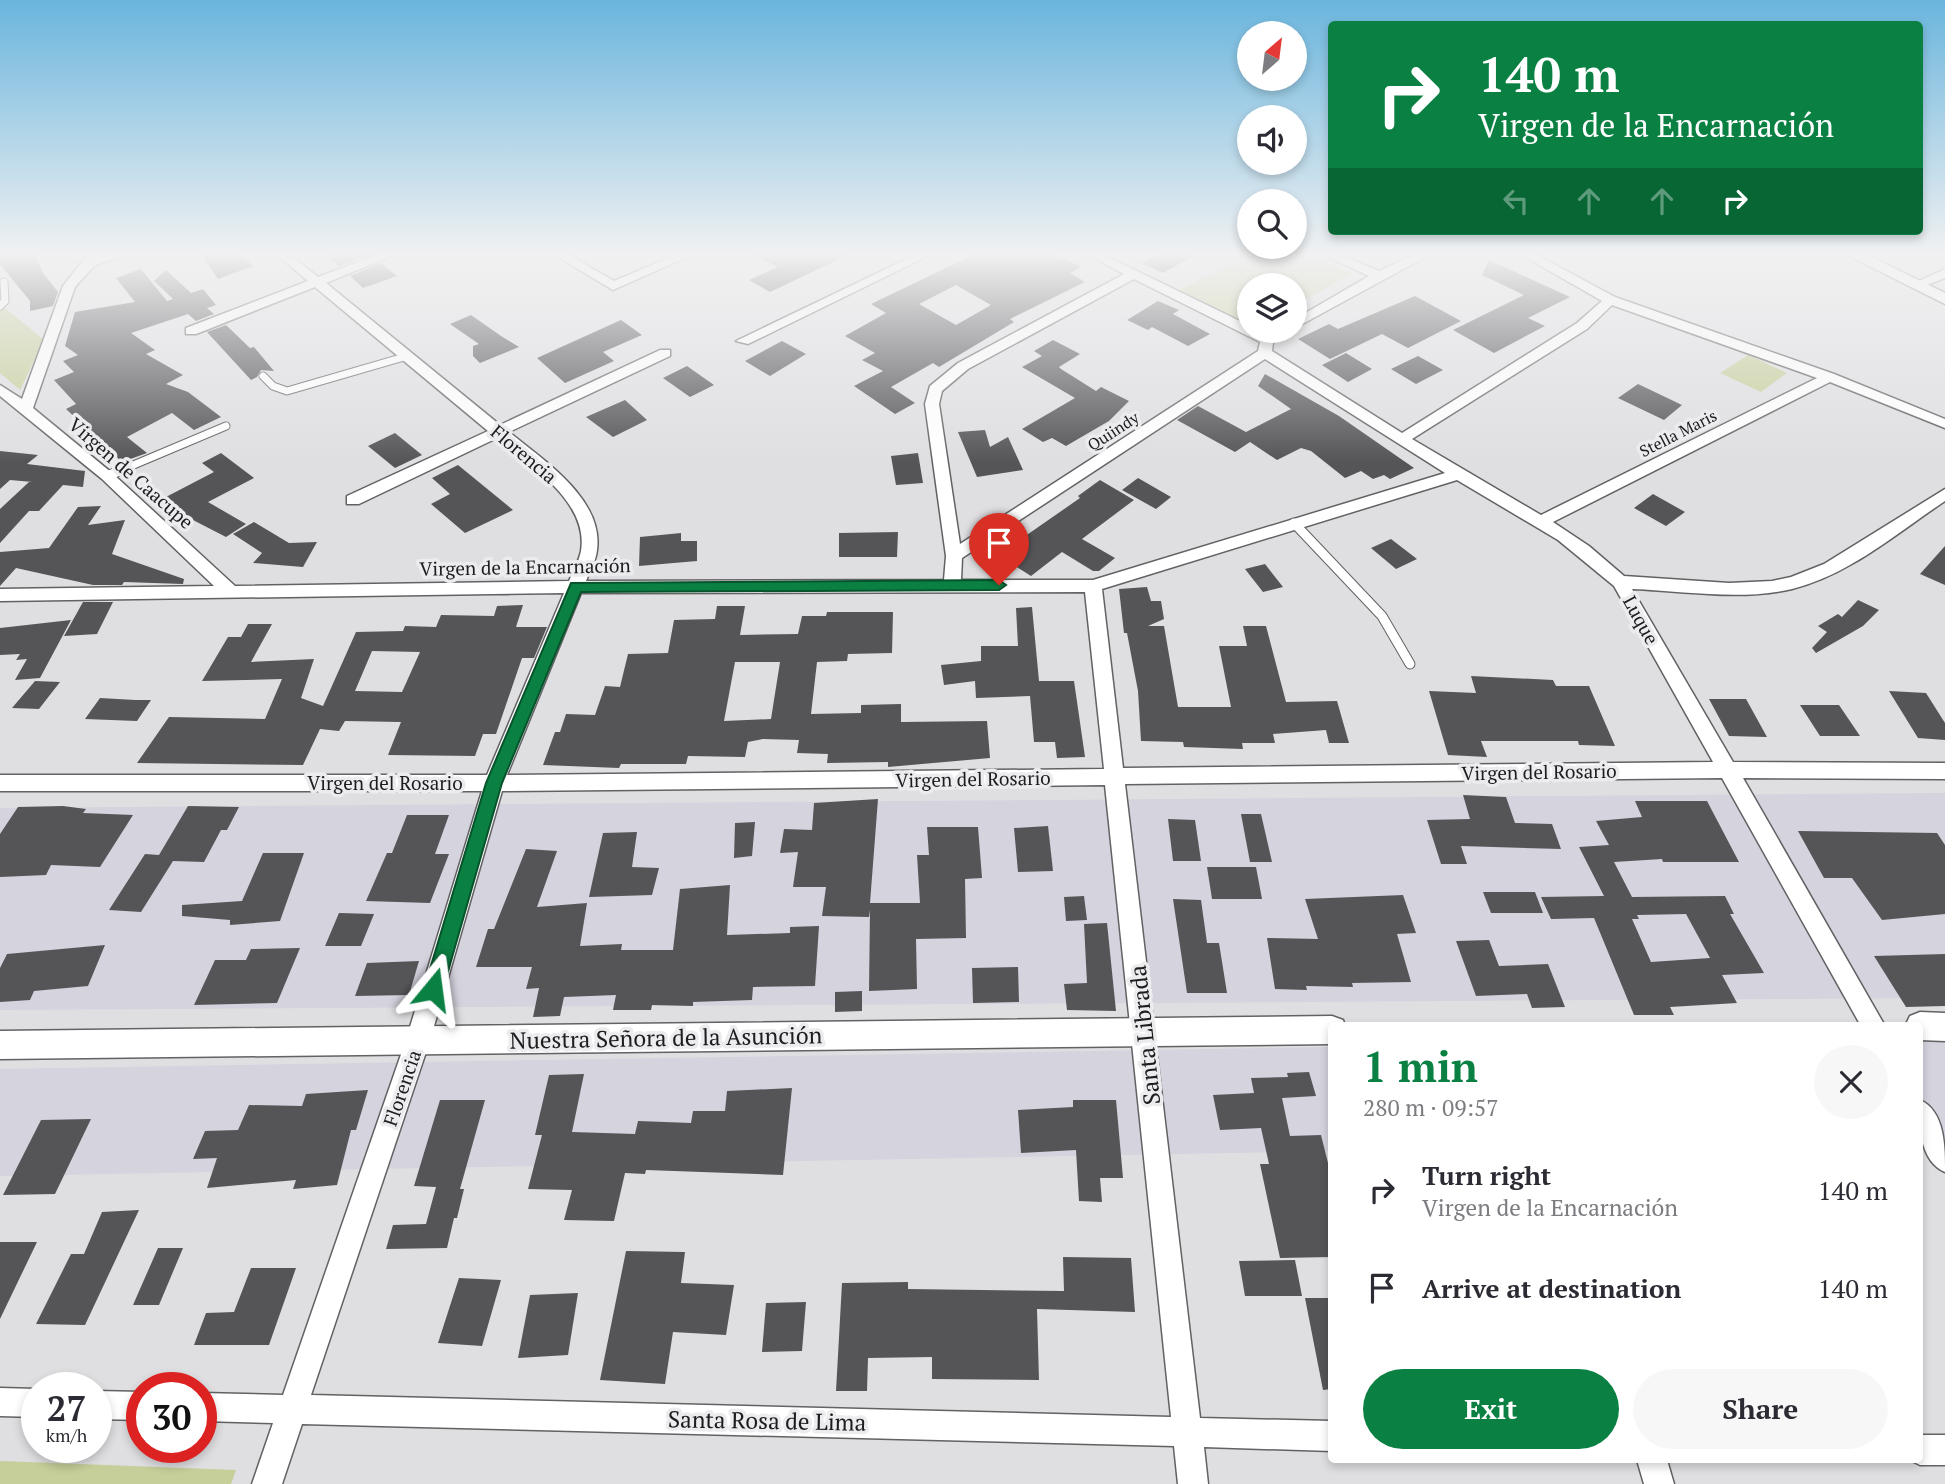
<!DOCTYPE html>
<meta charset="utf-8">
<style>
body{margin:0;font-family:"PT Serif",serif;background:#f7f7f7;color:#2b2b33;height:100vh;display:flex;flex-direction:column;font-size:26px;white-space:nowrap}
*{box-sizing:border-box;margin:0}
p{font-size:23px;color:#7c7c81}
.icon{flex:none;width:38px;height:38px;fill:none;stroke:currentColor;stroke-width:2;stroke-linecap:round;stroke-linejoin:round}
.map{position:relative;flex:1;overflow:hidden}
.side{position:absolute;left:1328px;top:1022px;width:595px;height:441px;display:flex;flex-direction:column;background:#fff;border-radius:7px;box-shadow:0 4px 10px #0003}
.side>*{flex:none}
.hud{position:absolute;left:1328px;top:21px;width:595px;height:214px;border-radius:7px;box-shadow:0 4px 10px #0003;background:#0b8043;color:#fff;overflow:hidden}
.needle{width:46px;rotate:28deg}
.buttons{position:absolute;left:1237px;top:21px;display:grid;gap:14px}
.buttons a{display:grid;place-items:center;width:70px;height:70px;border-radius:50%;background:#fff;box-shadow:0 4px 10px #0003;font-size:35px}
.speed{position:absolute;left:21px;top:1372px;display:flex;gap:14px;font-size:35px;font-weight:700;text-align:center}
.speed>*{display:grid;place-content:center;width:91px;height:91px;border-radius:50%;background:#fff;box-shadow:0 4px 10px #0003;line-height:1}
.speed small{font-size:18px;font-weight:400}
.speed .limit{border:10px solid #d22;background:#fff;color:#111}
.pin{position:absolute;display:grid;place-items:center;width:60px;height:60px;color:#fff;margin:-72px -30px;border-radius:50% 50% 50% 0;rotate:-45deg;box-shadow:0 0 7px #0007}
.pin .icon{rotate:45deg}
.me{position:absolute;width:77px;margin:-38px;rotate:16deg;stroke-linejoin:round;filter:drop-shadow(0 0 5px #0008)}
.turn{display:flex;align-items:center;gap:24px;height:147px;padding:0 35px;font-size:32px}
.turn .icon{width:91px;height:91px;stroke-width:2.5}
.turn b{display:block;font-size:49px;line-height:60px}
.lanes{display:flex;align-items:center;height:66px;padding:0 35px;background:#0003;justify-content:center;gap:35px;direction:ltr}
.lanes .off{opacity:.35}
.round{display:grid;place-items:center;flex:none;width:74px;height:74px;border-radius:37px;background:#f7f7f7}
.summary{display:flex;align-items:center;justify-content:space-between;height:119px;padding:0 35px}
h1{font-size:42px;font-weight:800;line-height:52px;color:#0b8043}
.cta{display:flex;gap:14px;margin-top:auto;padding:14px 35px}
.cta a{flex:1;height:80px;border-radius:42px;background:#0b8043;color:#fff;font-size:28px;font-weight:800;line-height:80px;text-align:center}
.cta a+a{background:#f7f7f7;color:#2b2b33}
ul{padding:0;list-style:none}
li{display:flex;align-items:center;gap:21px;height:98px;padding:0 35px}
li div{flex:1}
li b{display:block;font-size:26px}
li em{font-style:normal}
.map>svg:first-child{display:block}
</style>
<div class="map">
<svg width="1945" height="1484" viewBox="0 0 1945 1484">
<rect width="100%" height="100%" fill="#dfdfe2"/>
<g fill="#d4d3de">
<polygon points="1945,793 1945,998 0,1010 0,808"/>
<polygon points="1945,1037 1945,1139 1920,1139 1920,1038"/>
<polygon points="1332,1047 1332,1151 0,1176 0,1069"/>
</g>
<g fill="#c6ce99">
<polygon points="1253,254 1308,254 1352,274 1295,305 1295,285 1250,285 1249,327 1179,290"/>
<polygon points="5,308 44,340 20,390 0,373 0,310"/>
<polygon points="1748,355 1787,373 1761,392 1720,373"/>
<polygon points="0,1461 236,1470 231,1484 0,1484"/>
</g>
<g fill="#555558" fill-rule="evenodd">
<polygon points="0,254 35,254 43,273 58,292 53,306 30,311 30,301 0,264"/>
<polygon points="201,254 240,254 253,266 218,279"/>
<polygon points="324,254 370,254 339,266"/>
<polygon points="752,254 850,254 770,292 749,280 778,267"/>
<path d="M975 254H1055L1081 267 1070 273 1085 282 1010 319 1014 322 939 367 933 363 891 387 915 403 895 414 854 386 883 371 862 360 875 353 845 336 886 313 871 304ZM956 285 991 305 956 325 919 304Z"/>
<polygon points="1159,254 1197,254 1163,273 1142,263"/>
<polygon points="1489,260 1570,297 1528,318 1545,326 1494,353 1453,330 1524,295 1482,275"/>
<polygon points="381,263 397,276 363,288 350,276"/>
<polygon points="141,269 167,301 173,299 154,281 166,270 191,293 203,289 216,305 207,308 214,314 196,321 188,314 131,333 155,350 146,354 183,375 166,384 188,392 221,417 194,430 172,413 127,437 147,453 122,462 66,409 76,404 54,380 74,372 63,361 78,355 65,346 75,312 135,302 116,278"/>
<polygon points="1415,296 1461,321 1408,348 1382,334 1330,359 1298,339 1329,324 1338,329"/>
<polygon points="1158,301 1179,310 1173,314 1210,334 1188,346 1152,327 1148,330 1127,320"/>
<polygon points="471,315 501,336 519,347 480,363 473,356 473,346 479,344 450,324"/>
<polygon points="621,320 642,335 603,352 614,361 565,383 537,358"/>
<polygon points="226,325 250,348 254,347 274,371 261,370 257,377 251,380 207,332"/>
<polygon points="1053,340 1080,354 1059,367 1061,369 1096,391 1101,387 1129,401 1109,421 1066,446 1052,438 1043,442 1022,429 1075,398 1022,367 1042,356 1034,351"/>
<polygon points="782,341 806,354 770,376 745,361"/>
<polygon points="1346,353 1372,369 1348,382 1322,365"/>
<polygon points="1418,356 1443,370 1416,384 1391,369"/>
<polygon points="687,366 714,385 690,397 663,378"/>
<polygon points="1265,374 1339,416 1414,468 1390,479 1384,475 1373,479 1361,471 1345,478 1311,451 1301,448 1277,460 1250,442 1235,452 1177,420 1198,406 1246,432 1291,409 1258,386"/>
<polygon points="1638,384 1682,405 1664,420 1618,398"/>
<polygon points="625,400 647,420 613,437 586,417"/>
<polygon points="985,430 990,447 1008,437 1023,470 977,477 958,432"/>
<polygon points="395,433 422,455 395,468 368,446"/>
<polygon points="0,451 38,455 27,464 85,471 83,487 63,485 39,511 29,511 0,543 0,509 29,482 33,482 10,480 0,489"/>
<polygon points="221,453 254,478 208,502 246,524 226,537 193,520 164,498 214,472 202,463"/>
<polygon points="918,453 923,483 896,485 891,456"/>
<polygon points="458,465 513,510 465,533 431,504 450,494 432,478"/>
<polygon points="1138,478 1171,497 1156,509 1122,490"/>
<polygon points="1100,480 1134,500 1082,539 1115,558 1099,571 1093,571 1062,552 1031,576 998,555 1080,498 1078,496"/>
<polygon points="1653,494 1685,512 1666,526 1634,508"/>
<polygon points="101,506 88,525 125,520 112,554 184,579 183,584 124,582 122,585 93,585 16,568 0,586 0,552 49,548 78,507"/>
<polygon points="254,522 289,543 317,542 303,567 253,563 262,553 233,534"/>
<polygon points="898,532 897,557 839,557 839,533"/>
<polygon points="681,533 681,541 697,541 697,561 639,566 640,537"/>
<polygon points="1391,539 1417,559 1396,569 1371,548"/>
<polygon points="1945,546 1945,585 1920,574"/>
<polygon points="1265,564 1283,587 1263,592 1245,569"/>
<polygon points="1147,587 1151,601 1161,601 1164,619 1148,626 1164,626 1178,707 1231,707 1219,646 1247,646 1243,626 1266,626 1286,702 1337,701 1349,743 1329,743 1326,730 1273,734 1275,743 1242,743 1243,749 1184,747 1183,742 1141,741 1138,691 1127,633 1124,633 1119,589"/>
<polygon points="1858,600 1879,610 1863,626 1816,653 1812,648 1827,632 1818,626 1838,614 1842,617"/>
<polygon points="83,602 113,602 97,634 64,636"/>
<path d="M523 605 516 627H547L534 658H522L496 734H483L475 756 388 755 401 722 345 721 339 731 320 729 303 765 137 763 169 717 265 719 282 679 202 681 228 637H241L248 624H272L251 662 314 659 301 698 323 706 356 632 403 631 405 626 436 627 441 615 494 616 497 606ZM372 651 420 652 402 692 355 691Z"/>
<path d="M717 606H745L740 635 798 634 802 616H826L827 612H893L892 653 848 654 847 661 817 662 811 714 861 713V705L901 704V722L987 721 990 758 888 767V762L827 763 828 754 797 753 799 740 763 739 748 742 745 757 688 756 686 764H621L619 768 543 765 555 732H560L566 714 595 715 605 686 620 687 628 654 668 653 674 620 715 619ZM735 662H780L771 719 724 721Z"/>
<polygon points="1032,607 1039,681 1074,681 1085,757 1057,758 1055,742 1034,742 1030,696 976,698 975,681 944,685 941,665 981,661 981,646 1018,646 1016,608"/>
<polygon points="71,620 40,678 15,680 27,659 16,660 20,654 0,655 0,628"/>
<polygon points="1471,676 1553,680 1556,686 1589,686 1615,746 1579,745 1578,741 1481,741 1487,757 1448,755 1429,691 1476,693"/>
<polygon points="35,681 60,682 39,709 12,708"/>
<polygon points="1889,691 1926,693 1945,723 1945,740 1918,738"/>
<polygon points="100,698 135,700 151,700 137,721 85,719"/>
<polygon points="1709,699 1746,699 1767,737 1729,736"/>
<polygon points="1800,705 1839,705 1860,736 1820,736"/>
<polygon points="1463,795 1506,797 1515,823 1552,824 1561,849 1461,846 1467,864 1441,864 1427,820 1470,819"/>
<polygon points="878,799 870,903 920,903 917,855 929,855 927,827 978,827 982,878 965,879 966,938 916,939 917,989 869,991 870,910 869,917 822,916 826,887 793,887 798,852 780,853 784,829 812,830 814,803"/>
<path d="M1635 801H1707L1739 862H1663L1662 859 1614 862 1632 897 1725 896 1734 914H1730L1764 973 1722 975 1737 1003 1670 1007 1674 1015H1634L1594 918 1551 919 1541 897 1604 896 1579 847 1609 845 1596 821 1642 817ZM1686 914 1710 958 1651 962 1632 919H1639L1637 915Z"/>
<polygon points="63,806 86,809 83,813 133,815 100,867 51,865 46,875 0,877 0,834 18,807"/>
<polygon points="188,806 239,807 227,830 221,830 204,862 173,861 141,912 109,910 145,854 159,855"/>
<polygon points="1241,814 1261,814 1272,862 1250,862"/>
<polygon points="407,815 449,815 435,854 449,854 430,903 366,901 387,853 392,853"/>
<polygon points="1168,819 1195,820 1201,861 1173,861"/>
<polygon points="755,822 752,856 734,858 735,823"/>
<polygon points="1048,826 1053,871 1018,872 1014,828"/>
<polygon points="1798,831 1937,833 1945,845 1945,914 1882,920 1852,878 1824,878"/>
<polygon points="637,832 632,867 659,868 652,895 589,897 603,833"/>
<polygon points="526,849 557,851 537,907 587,903 580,946 622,944 621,950 673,950 680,889 730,885 727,935 790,933 790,927 819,926 815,986 753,987 752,1000 693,1002 693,1006 652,1005 651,1010 613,1010 616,995 564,997 560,1016 533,1017 539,988 526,989 532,967 476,967 488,929 494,929"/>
<polygon points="263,853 304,853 280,921 230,925 230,920 182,916 182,905 242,901"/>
<polygon points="1207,867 1256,867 1262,899 1212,899"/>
<polygon points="1483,892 1535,892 1543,913 1491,913"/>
<polygon points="1403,895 1416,933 1397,934 1411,982 1352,983 1353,987 1306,986 1307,990 1275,989 1267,938 1318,939 1305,899"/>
<polygon points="1084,896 1087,920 1066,921 1064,897"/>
<polygon points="1173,899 1201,900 1207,943 1219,943 1227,993 1187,993"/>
<polygon points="339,913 374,914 361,946 325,946"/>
<polygon points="1107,923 1116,1011 1067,1010 1064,984 1087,983 1084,924"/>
<polygon points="1489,940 1499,966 1548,964 1565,1007 1532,1008 1527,994 1476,996 1456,941"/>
<polygon points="105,945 88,986 34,991 30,1000 0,1002 0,968 7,954"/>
<polygon points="300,948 277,1003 194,1005 215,960 246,960 251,949"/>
<polygon points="1945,954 1945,1006 1906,1007 1874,956"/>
<polygon points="419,961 409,995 355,996 367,963"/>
<polygon points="1018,967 1019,1002 973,1003 972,968"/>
<polygon points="862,991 862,1011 835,1012 835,992"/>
<polygon points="1309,1072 1316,1096 1282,1098 1290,1136 1321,1135 1332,1179 1332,1257 1280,1258 1260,1164 1269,1164 1261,1128 1220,1130 1213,1095 1254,1093 1251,1078 1288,1077 1287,1073"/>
<polygon points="584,1074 572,1132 635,1134 638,1121 691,1123 693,1111 725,1111 727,1091 792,1088 783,1175 646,1170 645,1174 625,1173 614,1221 564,1220 572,1190 528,1189 542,1135 535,1135 549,1075"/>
<polygon points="368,1090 356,1130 351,1130 337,1185 293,1189 296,1180 207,1188 217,1158 193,1159 205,1131 238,1130 249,1105 302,1106 306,1094"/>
<polygon points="440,1100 485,1100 460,1189 464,1189 457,1218 454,1218 447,1248 386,1249 393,1225 426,1224 436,1187 414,1186"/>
<polygon points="1073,1100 1116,1100 1123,1178 1100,1178 1102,1202 1079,1201 1076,1150 1021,1153 1018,1110 1073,1107"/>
<polygon points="91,1119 55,1194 3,1195 41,1120"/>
<polygon points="139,1210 85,1325 36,1324 71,1254 84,1254 102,1212"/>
<polygon points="0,1242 37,1242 0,1319"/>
<polygon points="158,1248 183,1248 159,1305 133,1305"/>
<polygon points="626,1251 685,1252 681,1283 734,1285 726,1335 673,1332 665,1384 600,1380"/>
<polygon points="1063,1257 1131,1258 1135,1312 1037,1309 1039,1380 932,1379 932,1357 868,1358 867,1391 836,1391 842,1283 908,1282 908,1289 1064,1291"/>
<polygon points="1295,1260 1302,1296 1245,1296 1239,1261"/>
<polygon points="251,1268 296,1268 269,1345 194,1345 206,1313 234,1312"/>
<polygon points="459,1278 501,1280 482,1346 438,1343"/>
<polygon points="578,1293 568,1355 518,1358 530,1295"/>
<polygon points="1305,1298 1332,1298 1332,1389 1323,1390"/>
<polygon points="806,1302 802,1351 762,1352 766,1303"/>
</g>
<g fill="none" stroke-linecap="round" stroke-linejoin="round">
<defs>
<g id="service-far1">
<polyline points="0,306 5,301 4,282"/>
<polyline points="263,376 273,386 287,391 404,357"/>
<polyline points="124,469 226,426"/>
</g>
<g id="service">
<polyline points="107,476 129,467"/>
<polyline points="1294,523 1382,616 1410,664"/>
</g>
<g id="minor">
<path d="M88 254H126L94 266 75 287 33 408 112 473 235 586 569 581C573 572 579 561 581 551 589 501 529 465 497 438L359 504H347V496L488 431 315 287 196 334H186V328L308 281 276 254H289L318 277 379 254H396L326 283 500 425 660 350H670V356L509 432C543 460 604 499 597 550 596 561 590 571 586 581L944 580 946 556 925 404 930 386 958 363 1124 274 1087 254H1102L1250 326V331L1267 335 1274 331H1291L1273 342 1272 351 1402 433 1577 323 1602 301 1520 254H1535L1615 297 1834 374 1945 419V428L1830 382 1553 522 1589 546 1624 576 1729 583 1772 581 1791 577 1824 564 1945 489V501C1897 533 1849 575 1792 589 1740 601 1685 591 1632 589L1733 762 1945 763V779L1743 778 1885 1026H1861L1722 778 1125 784 1200 1418 1332 1421V1451L1204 1447 1208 1484H1178L1174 1446 302 1424 282 1484H252L273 1423 201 1421V1393L283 1395 406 1040 482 791H0V775H487L564 593 0 601V589L214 586 102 479 0 396V385L22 399 63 286ZM1134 279 1260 342 1258 351 960 544 939 404 942 391 968 369ZM1612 305 1817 378 1541 515 1412 439 1587 329ZM1265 359 1445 473 1093 580H961L962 558ZM1457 480 1558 540 1614 586 1713 762 1123 768 1102 589ZM1085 592 1104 769 507 775 581 593ZM1105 785 1171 1417 311 1395 430 1040 502 791Z"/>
<polygon points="553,254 567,254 614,281 678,254 694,254 613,290"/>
<polygon points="917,254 932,254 748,344 736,341"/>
<polygon points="1322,254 1338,254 1379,271 1416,254 1431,254 1295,328 1295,319 1369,276"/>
<polygon points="1945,269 1945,278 1916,289 1910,285"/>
<path d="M1920 1100C1945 1111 1945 1147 1945 1172 1919 1161 1919 1124 1920 1100Z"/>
<polygon points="0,1388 37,1389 37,1417 0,1416"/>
<polygon points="96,1391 142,1392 142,1420 96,1419"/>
<polygon points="1920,1435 1945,1435 1945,1465 1920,1465 1910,1460 1920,1460"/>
<polygon points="1637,1460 1667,1460 1674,1484 1644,1484"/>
</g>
<g id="tertiary">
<polygon points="1845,254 1865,254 1945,293 1945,304"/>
<polygon points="1920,1012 1945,1013 1945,1041 1920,1040 1920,1026 1905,1026 1910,1016"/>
<polygon points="1332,1016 1343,1020 1345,1026 1332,1026 1332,1044 0,1059 0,1031"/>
</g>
</defs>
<use href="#service-far1" stroke="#626264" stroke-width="9"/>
<use href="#service" stroke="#626264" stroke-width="11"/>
<use href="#minor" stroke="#626264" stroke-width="3"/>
<use href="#tertiary" stroke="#626264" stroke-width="3"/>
<use href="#service-far1" stroke="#fff" stroke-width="7"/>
<use href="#service" stroke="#fff" stroke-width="9"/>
<use href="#minor" fill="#fff" fill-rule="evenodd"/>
<use href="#tertiary" fill="#fff" fill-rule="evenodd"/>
</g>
<linearGradient id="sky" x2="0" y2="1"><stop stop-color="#6ab5dd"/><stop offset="0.55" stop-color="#f1f1f2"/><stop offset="1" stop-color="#f1f1f2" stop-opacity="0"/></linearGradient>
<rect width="1945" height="462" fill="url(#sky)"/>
<polygon fill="#0b8043" stroke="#07532c" stroke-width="2" points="999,580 1006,585 999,590 581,592 502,783 443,989 440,995 433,998 427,995 424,989 486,783 571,583"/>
<g text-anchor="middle" stroke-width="7" stroke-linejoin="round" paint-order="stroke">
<g font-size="16" fill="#1d1d1e" stroke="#ececef">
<text transform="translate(1113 431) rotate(-33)" y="6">Quiindy</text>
<text transform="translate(1678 433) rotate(-27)" y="6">Stella Maris</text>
</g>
<g font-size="19" fill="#1d1d1e" stroke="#ececef">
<text transform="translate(524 454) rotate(40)" y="7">Florencia</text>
<text transform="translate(131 473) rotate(41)" y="7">Virgen de Caacupe</text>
<text transform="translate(525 567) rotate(-1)" y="7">Virgen de la Encarnación</text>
<text transform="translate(1641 620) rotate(61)" y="7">Luque</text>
<text transform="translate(1539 772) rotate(-1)" y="7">Virgen del Rosario</text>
<text transform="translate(973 779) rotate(-1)" y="7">Virgen del Rosario</text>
<text x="385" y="790">Virgen del Rosario</text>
<text transform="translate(402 1088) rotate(-71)" y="7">Florencia</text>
</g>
<g font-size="23" fill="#1d1d1e" stroke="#ececef">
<text transform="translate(1145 1035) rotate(-96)" y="8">Santa Librada</text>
<text transform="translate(666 1038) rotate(-1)" y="8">Nuestra Señora de la Asunción</text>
<text transform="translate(767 1421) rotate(1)" y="8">Santa Rosa de Lima</text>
</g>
</g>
</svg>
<div class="buttons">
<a><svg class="needle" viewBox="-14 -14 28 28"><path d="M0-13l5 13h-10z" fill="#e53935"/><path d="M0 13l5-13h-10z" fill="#7c7c81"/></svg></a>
<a><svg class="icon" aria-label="sound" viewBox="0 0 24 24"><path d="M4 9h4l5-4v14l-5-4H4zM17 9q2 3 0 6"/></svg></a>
<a><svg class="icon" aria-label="search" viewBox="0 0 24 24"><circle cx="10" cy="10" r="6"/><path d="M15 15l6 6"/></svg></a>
<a><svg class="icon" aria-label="layers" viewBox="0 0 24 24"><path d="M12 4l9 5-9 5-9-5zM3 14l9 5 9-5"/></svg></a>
</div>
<div class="speed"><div>27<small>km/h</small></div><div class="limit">30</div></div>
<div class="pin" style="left:999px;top:585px;background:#d93025"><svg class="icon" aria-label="arrive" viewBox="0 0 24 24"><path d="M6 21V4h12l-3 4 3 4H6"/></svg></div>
<svg class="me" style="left:433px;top:989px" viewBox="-20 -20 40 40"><path d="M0-17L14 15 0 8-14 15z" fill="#0b8043" stroke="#fff" stroke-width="4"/></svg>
<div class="hud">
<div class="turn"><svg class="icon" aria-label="right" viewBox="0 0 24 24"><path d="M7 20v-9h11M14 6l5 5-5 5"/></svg><div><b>140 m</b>Virgen de la Encarnación</div></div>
<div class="lanes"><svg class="icon off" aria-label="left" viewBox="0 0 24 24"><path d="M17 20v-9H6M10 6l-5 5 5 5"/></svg><svg class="icon off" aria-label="ahead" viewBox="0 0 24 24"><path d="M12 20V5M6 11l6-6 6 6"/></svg><svg class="icon off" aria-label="ahead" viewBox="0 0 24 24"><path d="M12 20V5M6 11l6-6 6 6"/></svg><svg class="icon" aria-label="right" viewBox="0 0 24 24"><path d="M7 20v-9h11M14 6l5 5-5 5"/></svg></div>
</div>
<section class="side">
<div class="summary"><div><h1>1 min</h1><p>280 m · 09:57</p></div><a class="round"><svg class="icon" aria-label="close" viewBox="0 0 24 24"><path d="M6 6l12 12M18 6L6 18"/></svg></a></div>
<ul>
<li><svg class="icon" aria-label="right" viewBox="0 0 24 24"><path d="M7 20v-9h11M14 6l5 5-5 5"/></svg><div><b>Turn right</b><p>Virgen de la Encarnación</p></div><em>140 m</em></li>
<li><svg class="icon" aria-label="arrive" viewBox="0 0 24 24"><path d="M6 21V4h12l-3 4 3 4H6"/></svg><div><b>Arrive at destination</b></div><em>140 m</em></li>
</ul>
<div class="cta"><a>Exit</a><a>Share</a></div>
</section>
</div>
